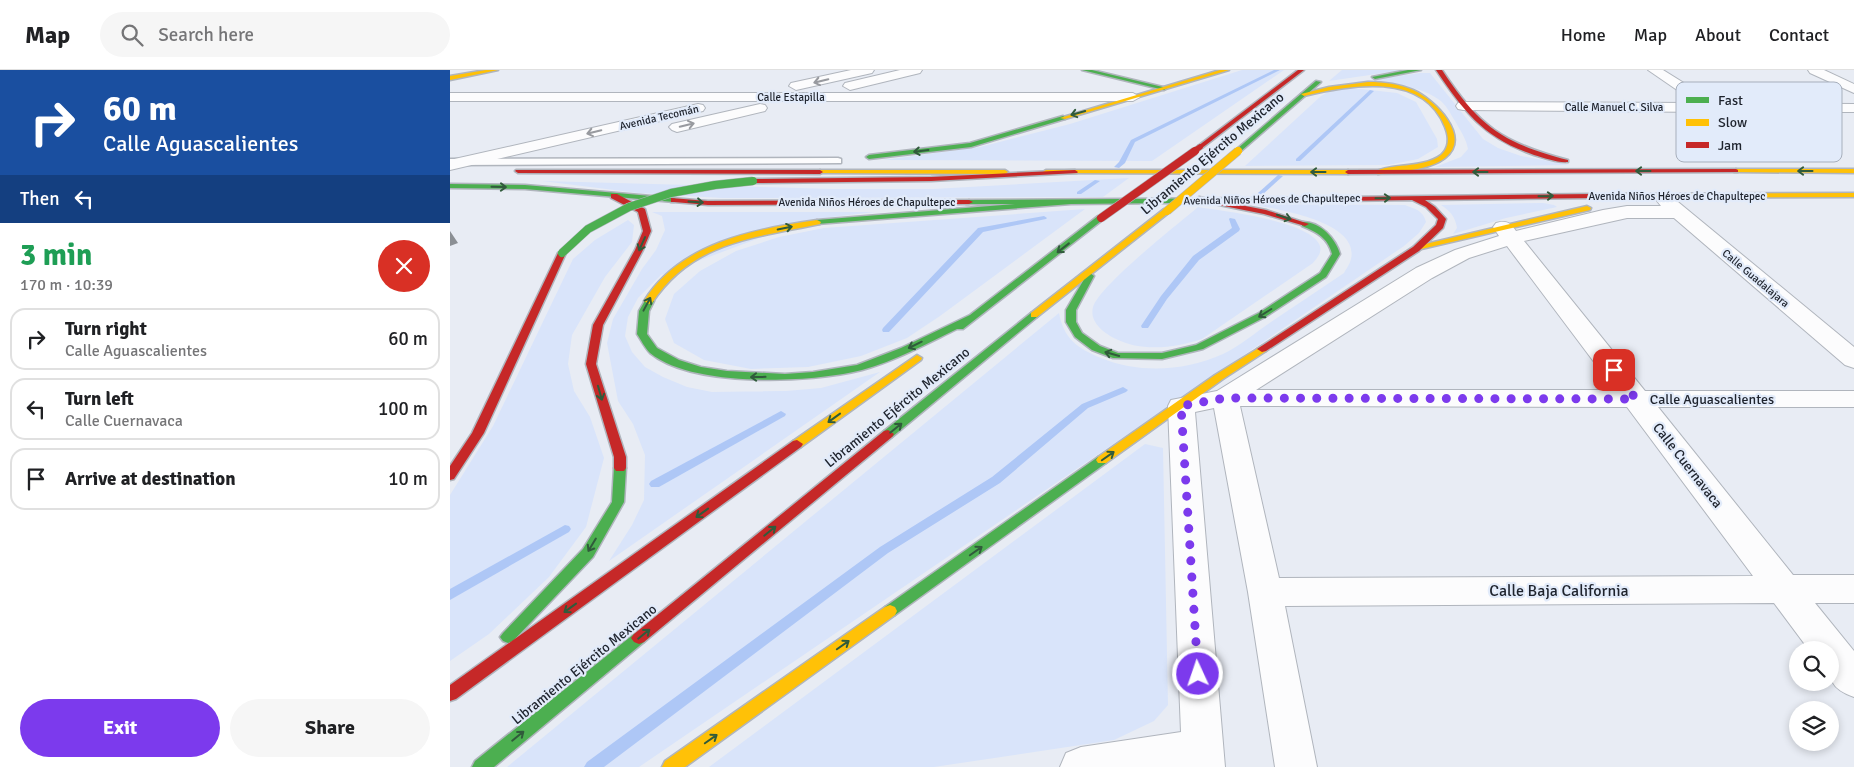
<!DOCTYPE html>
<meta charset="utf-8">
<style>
body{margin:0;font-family:Signika,sans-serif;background:#f6f6f6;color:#202124;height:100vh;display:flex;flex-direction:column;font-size:19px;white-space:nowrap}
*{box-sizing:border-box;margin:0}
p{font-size:16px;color:#757577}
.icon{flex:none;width:28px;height:28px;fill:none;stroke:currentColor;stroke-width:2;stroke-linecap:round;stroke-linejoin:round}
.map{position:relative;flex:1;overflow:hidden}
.sheet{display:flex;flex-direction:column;background:#fff;width:450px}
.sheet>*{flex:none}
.hud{background:#1a4fa0;color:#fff;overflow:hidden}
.buttons{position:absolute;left:1339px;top:571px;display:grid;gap:10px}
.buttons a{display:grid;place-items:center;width:50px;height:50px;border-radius:50%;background:#fff;box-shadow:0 2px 8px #0003;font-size:25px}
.pin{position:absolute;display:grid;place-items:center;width:42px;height:42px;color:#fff;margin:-21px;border-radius:10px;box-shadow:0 2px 8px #0006}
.me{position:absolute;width:55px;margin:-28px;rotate:357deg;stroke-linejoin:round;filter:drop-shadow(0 0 4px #0008)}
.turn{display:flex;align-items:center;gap:18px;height:105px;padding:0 20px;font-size:22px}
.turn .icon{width:65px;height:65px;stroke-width:2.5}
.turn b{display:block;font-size:35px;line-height:42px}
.then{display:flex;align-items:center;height:48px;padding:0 20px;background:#0003;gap:10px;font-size:19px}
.round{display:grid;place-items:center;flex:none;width:52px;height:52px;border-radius:26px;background:#f6f6f6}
.overview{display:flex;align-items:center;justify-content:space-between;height:85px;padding:0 20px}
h1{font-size:30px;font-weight:800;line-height:38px;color:#1e9e55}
.button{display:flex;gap:10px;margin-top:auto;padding:10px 20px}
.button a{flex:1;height:58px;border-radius:30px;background:#7c3aed;color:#fff;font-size:20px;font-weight:800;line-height:58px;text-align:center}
.button a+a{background:#f6f6f6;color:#202124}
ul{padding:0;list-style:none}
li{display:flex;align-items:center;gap:15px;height:62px;margin:0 10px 8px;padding:0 10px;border:2px solid #e0e0e0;border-radius:15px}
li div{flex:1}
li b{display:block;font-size:19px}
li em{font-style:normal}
header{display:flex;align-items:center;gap:30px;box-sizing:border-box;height:70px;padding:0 25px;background:#fff;border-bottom:1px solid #e0e0e0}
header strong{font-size:24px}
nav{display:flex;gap:28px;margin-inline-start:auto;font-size:18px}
.search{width:350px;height:45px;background:#f6f6f6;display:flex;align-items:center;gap:12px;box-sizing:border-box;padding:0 18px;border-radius:28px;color:#757577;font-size:19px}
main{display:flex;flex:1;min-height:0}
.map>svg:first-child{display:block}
</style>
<header>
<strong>Map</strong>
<div class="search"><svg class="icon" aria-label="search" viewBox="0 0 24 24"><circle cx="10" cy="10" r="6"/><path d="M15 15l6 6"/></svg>Search here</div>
<nav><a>Home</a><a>Map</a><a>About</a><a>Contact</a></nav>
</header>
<main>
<section class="sheet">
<div class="hud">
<div class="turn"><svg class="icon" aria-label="right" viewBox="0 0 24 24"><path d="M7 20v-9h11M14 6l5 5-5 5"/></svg><div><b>60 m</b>Calle Aguascalientes</div></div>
<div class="then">Then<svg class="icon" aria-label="left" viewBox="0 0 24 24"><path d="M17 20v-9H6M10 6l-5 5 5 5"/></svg></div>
</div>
<div class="overview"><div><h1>3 min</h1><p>170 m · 10:39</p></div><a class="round" style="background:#d93025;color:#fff"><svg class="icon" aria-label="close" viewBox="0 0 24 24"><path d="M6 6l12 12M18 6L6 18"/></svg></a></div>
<ul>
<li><svg class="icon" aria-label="right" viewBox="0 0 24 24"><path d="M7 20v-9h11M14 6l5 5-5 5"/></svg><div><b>Turn right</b><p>Calle Aguascalientes</p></div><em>60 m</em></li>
<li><svg class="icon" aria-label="left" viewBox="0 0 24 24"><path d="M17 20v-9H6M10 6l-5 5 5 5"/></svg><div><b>Turn left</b><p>Calle Cuernavaca</p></div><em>100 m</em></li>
<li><svg class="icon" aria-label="arrive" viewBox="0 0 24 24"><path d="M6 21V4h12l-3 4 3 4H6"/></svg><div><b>Arrive at destination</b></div><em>10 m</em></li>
</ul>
<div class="button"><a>Exit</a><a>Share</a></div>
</section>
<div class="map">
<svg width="1404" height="697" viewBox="0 0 1404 697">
<rect width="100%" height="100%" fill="#e8ecf4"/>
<g fill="#d9e4fa">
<polygon points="792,0 834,0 702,91 433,90 530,77 620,54"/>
<polygon points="892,0 954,0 879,11"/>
<path d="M970 3H980L1033 69 1048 78 1071 86 1120 95 985 97 1011 87 1018 79C1016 68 1010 60 1005 51 1000 43 996 34 988 29 966 13 931 15 904 12Z"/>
<polygon points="902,18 947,23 966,32 987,69 988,77 968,89 938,95 795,96 871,26 878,22"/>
<polygon points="679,108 653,127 272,128 188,123 92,111 383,119 483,119"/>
<path d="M1093 133 1104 135 1107 137 1056 148 1003 164 1007 158C1005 146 1000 141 991 135Z"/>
<path d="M800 134 955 135C965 139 973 140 976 152L969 163 954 176 189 697H57L609 243C614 269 627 278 651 288 690 304 735 301 773 284 790 276 806 262 821 252 845 236 870 219 894 203 896 199 900 194 901 189 910 151 825 139 800 134Z"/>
<path d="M748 137C772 141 862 151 870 176 872 183 867 188 863 193L752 269C725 278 692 282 666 269 654 263 639 252 643 237 650 215 727 155 748 137Z"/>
<polygon points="635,139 490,246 457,268 411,286 358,297 301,299 254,290 224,273 215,249 224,224 250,201 286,181 329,167 374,158"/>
<polygon points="202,142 425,142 357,150 211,205 188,228 178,247 175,266 182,282 195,297 213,307 237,317 262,322 336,321 371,318 430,302 159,491 182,455 194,430 195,385 183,354 168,331 157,273 163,249 192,199 206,180 215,160 212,146"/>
<polygon points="178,150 184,155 182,172 155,207 122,265 118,294 124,321 140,347 154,388 136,457 99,507 39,564 0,591 0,425 43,356 123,189 145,170"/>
<polygon points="695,374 713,378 718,635 704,651 664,670 484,697 259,697"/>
</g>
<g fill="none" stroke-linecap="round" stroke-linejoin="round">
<g fill="#aec7f6" fill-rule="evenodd">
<polygon points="824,0 830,0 685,72 675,93 669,98 664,97 669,92 681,70"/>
<polygon points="920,20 924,21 850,91 846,91 846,89"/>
<polygon points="828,105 833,106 812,125 808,125 808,123"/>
<polygon points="645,110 650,111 631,124 627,124 627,122"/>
<polygon points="594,146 597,148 596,149 533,162 439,262 433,262 432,260 433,258 528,158"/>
<polygon points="780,148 785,149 790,159 789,161 749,190 717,229 698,258 692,258 691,256 711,226 743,186 782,158 779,149"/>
<polygon points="673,317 678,320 676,322 638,338 550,413 438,483 154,697 134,697 137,692 430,477 542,407 632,334"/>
<polygon points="331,341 336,344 335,346 209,417 201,417 199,414 201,411"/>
<polygon points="115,455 119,456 121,459 119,462 0,530 0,519"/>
</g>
<defs>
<polygon id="lane" points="388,88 391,89 391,93 0,95 0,89"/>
<g id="street">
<polygon points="401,0 424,0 422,3 346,20 339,16 341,13"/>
<polygon points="450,0 472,0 470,3 400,20 393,16 395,13"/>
<polygon points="1198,0 1213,0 1266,33 1404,34 1404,42 1280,42 1344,82 1346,85 1344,88 1332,88 1260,42 1013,40 1008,39 1006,36 1008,33 1013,32 1246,33"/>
<polygon points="1358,0 1374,0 1404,14 1404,23 1360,3"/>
<polygon points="0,23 683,23 690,27 683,31 0,31"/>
<polygon points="248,34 253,35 255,38 253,41 0,100 0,90"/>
<polygon points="310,34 315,35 317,38 315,41 227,62 222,60 219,57 222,54"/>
<path d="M1216 126 1222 127 1404 277V298L1395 295 1224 148H1177L1074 171 1195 321H1404V337H1208L1343 505H1404V533H1365L1404 581V627C1376 617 1380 606 1380 580H1359L1324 533 835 536 867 697H825L798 522 764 338 745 342 775 697H610L616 683 631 677 731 662 718 336 721 330 767 321 966 198 1005 180 1049 166 1043 157 1046 153C1057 150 1060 153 1066 161L1153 140 1177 136H1211L1207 131 1210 127ZM1057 176 1165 320H806L982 208 1019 188ZM790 336 1177 337 1303 506 829 508Z"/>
</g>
<g id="fast">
<polygon points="632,0 642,0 717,18 714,20"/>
<polygon points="958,0 971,0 925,9 922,7"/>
<polygon points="866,11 871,12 791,81 787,81 787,79"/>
<polygon points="613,46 616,48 615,49 521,77 419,89 416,87 419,85 520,73"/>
<polygon points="0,114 75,115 224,128 228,130 224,132 75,119 0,118"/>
<polygon points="814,128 817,128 817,132 621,134 367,154 363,152 367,150 565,134 516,134 515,132 519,130"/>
<path d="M648 146 655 148 513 259H507C476 274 445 291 412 300 361 313 243 318 200 283 195 278 191 270 187 264L189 241 196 229 199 228 204 231 199 241 197 264 207 278 229 290 251 297 277 301 335 304 363 302 407 295 451 278 520 245Z"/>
<path d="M852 152C870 151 886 169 890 184L876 207 815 247 753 279 712 289 663 288 642 280 625 267 616 252V240L636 206 640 203 644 206 626 240V252L632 263 650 276 668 283H712L746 275 809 243 870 203 882 184C878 168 867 162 852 156Z"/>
<polygon points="584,242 589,245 587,247 442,367 434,367 432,364 434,361 581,243"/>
<polygon points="652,386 658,390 656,393 445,545 440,547 435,545 433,541 435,537 648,387"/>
<polygon points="170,394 174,395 176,398 174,432 143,487 63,571 58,573 53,571 50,567 53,563 133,479 162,432 164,398 166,395"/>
<polygon points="189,562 194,564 197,568 194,572 44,697 22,697 25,691 184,564"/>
</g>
<g id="slow">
<polygon points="36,0 48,0 0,10 0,6"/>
<polygon points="770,0 779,0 615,49 610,48"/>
<path d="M918 12C933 12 949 14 963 20 984 29 1023 67 995 88 978 101 949 101 928 104L925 102C939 93 972 99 991 85 1000 77 999 67 995 57 973 1 899 15 854 26L851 24 879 17Z"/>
<polygon points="1286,99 1404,99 1404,103 1284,102 1284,100"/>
<polygon points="370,100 555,100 558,102 555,104 368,103 367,102"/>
<polygon points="596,100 898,100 901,102 898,104 594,103 593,102"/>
<polygon points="1404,123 1404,127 1144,128 1140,126 1144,124"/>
<polygon points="1137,136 1141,138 1140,140 967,180 963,178 967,176"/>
<polygon points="714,139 721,141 587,247 581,247 581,243"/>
<path d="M367 150 371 152 370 154C304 168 243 171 202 233L199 234 194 231C230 173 304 159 367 150Z"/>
<polygon points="812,276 817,279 816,281 773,309 656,393 648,393 646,390 648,387 765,305"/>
<polygon points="467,285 472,288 471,290 351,377 343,377 341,374 343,371"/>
<polygon points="440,535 445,537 447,541 445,545 235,697 212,697 215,691 435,537"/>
</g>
<g id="jam">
<polygon points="848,0 854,0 752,78 748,78 748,76"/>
<path d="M986 0H992C1029 56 1052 73 1118 90V92C1108 93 1094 88 1084 85 1034 68 1015 43 986 0Z"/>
<polygon points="1286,99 1288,100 1288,102 898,104 895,102 898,100"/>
<polygon points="66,100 370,100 373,102 370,104 68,103 65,101"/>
<polygon points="625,100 628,102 627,103 481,111 303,113 299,111 303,109 481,107"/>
<polygon points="161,124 167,124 195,139 201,161 193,180 153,255 146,294 176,387 176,398 174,401 166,401 164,398 164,387 136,294 143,255 185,180 193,161 188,142 161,128"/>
<polygon points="1144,124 1148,126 1147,128 975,130 985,137 996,149 993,158 969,181 816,281 812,282 807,279 963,177 986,155 988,149 976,137 962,130 814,132 811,132 811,128"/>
<polygon points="749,127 816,140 859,154 855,156 814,144 749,131"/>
<polygon points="221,128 258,131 519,130 523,132 519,134 258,135 224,132 221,132"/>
<polygon points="112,180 116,183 34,363 4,409 0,410 0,396 22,363 108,183"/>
<polygon points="438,360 444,364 442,367 194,572 189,574 184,572 181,568 184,564 434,361"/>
<polygon points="347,370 353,374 351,377 6,629 0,631 0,615 343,371"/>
</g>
</defs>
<use href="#lane" stroke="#b0b5bd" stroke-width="3"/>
<use href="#street" stroke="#b0b5bd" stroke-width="2"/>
<use href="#fast" stroke="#b0b5bd" stroke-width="3"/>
<use href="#slow" stroke="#b0b5bd" stroke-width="3"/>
<use href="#jam" stroke="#b0b5bd" stroke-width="3"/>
<use href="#lane" fill="#fcfcfd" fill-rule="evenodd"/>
<use href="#street" fill="#fcfcfd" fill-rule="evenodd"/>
<use href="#fast" fill="#4caf50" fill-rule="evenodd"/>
<use href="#slow" fill="#ffc107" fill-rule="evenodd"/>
<use href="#jam" fill="#c62828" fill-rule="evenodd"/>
<defs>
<polyline id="fast-bridge" points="112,183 138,159 179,137 221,123 265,115 303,111"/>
<polyline id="slow-bridge-far1" points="787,82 789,80"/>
<polyline id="slow-bridge" points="717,141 788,81"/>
<polyline id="jam-bridge-far1" points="743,82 750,77"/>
<polyline id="jam-bridge" points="651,148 745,81"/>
</defs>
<use href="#fast-bridge" stroke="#b0b5bd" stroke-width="9" stroke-linecap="butt"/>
<use href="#slow-bridge-far1" stroke="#b0b5bd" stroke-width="7" stroke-linecap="butt"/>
<use href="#slow-bridge" stroke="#b0b5bd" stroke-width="9" stroke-linecap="butt"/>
<use href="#jam-bridge-far1" stroke="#b0b5bd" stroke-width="7" stroke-linecap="butt"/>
<use href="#jam-bridge" stroke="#b0b5bd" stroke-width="9" stroke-linecap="butt"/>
<use href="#fast-bridge" stroke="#4caf50" stroke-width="8"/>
<use href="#slow-bridge-far1" stroke="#ffc107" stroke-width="5.5"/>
<use href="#slow-bridge" stroke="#ffc107" stroke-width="8"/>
<use href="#jam-bridge-far1" stroke="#c62828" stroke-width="5.5"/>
<use href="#jam-bridge" stroke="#c62828" stroke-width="8"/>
</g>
<polygon fill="#8b8f94" points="0,161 8,173 0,176"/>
<defs><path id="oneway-shaft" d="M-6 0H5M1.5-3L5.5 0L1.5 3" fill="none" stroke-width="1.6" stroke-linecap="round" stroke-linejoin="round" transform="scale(1.25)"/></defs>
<g stroke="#989a9f">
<use href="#oneway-shaft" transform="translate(371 11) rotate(167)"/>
<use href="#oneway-shaft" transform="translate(237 55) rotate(-14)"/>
<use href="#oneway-shaft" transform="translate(144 62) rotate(167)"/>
</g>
<g stroke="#305b3b">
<use href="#oneway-shaft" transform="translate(628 43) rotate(164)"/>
<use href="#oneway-shaft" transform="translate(471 81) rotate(173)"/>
<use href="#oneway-shaft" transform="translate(1193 101) rotate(-180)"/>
<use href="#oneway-shaft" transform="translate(1355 101) rotate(-180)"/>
<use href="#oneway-shaft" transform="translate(868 102) rotate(180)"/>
<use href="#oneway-shaft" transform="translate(1030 102) rotate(180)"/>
<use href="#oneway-shaft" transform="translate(49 117) rotate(1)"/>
<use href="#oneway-shaft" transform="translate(1096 126) rotate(-1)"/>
<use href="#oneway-shaft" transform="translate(933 128) rotate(-1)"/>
<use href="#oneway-shaft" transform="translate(246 132) rotate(4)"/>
<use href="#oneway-shaft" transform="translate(834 147) rotate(18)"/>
<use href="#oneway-shaft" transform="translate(335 158) rotate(-12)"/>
<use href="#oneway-shaft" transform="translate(192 174) rotate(114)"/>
<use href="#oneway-shaft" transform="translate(613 178) rotate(142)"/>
<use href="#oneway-shaft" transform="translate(197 234) rotate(-62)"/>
<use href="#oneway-shaft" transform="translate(815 243) rotate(148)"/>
<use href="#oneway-shaft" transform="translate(465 275) rotate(154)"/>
<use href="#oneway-shaft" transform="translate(662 284) rotate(-164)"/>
<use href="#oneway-shaft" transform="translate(308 307) rotate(179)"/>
<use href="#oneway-shaft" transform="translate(150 323) rotate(74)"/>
<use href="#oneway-shaft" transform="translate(384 348) rotate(144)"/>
<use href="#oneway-shaft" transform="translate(446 358) rotate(-39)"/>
<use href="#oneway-shaft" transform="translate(658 386) rotate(-35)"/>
<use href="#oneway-shaft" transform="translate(252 443) rotate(144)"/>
<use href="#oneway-shaft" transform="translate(320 461) rotate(-39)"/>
<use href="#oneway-shaft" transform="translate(142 475) rotate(121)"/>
<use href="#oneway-shaft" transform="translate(526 481) rotate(-35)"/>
<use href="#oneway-shaft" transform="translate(120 538) rotate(144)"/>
<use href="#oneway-shaft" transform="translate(194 564) rotate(-39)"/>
<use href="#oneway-shaft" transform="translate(393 575) rotate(-35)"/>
<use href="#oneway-shaft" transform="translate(68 666) rotate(-39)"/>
<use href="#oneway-shaft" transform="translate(261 669) rotate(-35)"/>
</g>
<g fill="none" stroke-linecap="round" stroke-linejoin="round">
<polyline stroke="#7c3aed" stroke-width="9" stroke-dasharray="0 16.2" points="748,604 731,336 775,328 1186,329 1164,300"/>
</g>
<g text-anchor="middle" stroke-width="4.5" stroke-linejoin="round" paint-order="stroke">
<g font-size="11" fill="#1e232d" stroke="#e2ebfa">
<text x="341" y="31">Calle Estapilla</text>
<text x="1164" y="41">Calle Manuel C. Silva</text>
<text transform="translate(209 47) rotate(-13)" y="4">Avenida Tecomán</text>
<text x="1227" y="130">Avenida Niños Héroes de Chapultepec</text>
<text transform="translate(822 129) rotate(-1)" y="4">Avenida Niños Héroes de Chapultepec</text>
<text x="417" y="136">Avenida Niños Héroes de Chapultepec</text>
<text transform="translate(1306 208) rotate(40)" y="4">Calle Guadalajara</text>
</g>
<g font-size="14" fill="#1e232d" stroke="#e2ebfa">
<text transform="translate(762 83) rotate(-40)" y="5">Libramiento Ejército Mexicano</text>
<text x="1262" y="334">Calle Aguascalientes</text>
<text transform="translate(447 337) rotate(-39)" y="5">Libramiento Ejército Mexicano</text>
<text transform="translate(1238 395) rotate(52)" y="5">Calle Cuernavaca</text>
<text transform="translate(134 594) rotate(-39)" y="5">Libramiento Ejército Mexicano</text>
</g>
<g font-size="16" fill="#1e232d" stroke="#e2ebfa">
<text x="1109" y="526">Calle Baja California</text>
</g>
</g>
<rect x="1226" y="12" width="166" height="80" rx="8" fill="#e2ebfa" stroke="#a7afbc" stroke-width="1"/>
<rect x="1236" y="27" width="23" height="6" fill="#4caf50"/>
<rect x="1236" y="49" width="23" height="7" fill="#ffc107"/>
<rect x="1236" y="72" width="23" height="6" fill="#c62828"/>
<g font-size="14" fill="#1e232d">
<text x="1268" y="35">Fast</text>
<text x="1268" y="57">Slow</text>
<text x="1268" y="80">Jam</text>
</g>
</svg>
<div class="buttons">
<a><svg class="icon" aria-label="search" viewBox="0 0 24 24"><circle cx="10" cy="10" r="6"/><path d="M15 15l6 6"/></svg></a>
<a><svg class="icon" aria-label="layers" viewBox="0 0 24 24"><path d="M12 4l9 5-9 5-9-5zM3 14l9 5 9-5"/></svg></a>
</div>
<div class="pin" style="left:1164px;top:300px;background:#d93025"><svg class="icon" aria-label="arrive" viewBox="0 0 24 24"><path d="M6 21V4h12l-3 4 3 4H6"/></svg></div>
<svg class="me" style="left:748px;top:604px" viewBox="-20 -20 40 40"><circle r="17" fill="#7c3aed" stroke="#fff" stroke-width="3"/><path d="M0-11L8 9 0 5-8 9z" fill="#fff"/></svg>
</div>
</main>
